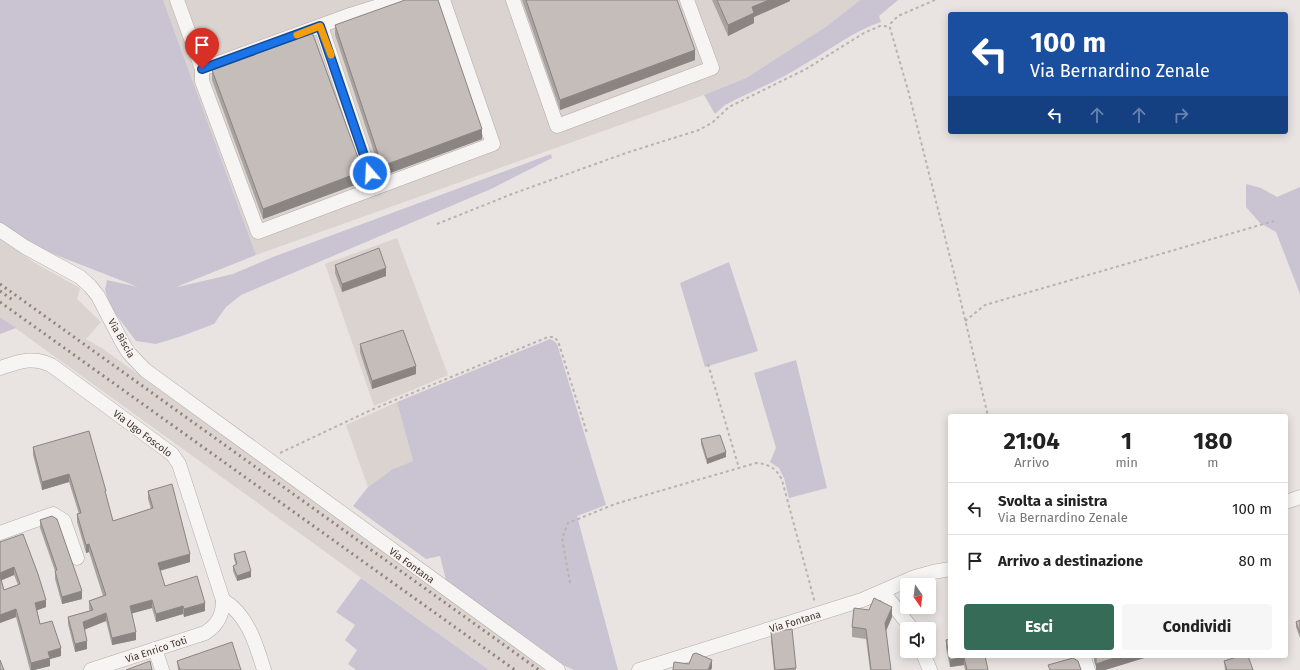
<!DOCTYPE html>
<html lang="it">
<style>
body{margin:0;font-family:"Fira Sans",sans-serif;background:#f6f6f6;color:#222;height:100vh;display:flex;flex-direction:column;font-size:15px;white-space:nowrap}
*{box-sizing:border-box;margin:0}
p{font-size:13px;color:#767676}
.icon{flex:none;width:22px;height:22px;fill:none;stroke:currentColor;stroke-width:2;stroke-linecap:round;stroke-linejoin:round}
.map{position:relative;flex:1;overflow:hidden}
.drawer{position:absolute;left:948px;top:414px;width:340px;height:244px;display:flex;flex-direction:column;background:#fff;border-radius:4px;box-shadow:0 2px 10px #0003}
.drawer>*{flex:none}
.top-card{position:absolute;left:948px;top:12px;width:340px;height:122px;border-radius:4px;box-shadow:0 2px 10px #0003;background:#1a4fa0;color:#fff;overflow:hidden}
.needle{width:26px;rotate:166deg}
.fabs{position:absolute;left:900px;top:578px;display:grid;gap:8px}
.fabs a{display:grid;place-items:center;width:36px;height:36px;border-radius:4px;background:#fff;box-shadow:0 2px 10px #0003;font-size:20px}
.pin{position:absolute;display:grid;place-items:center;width:34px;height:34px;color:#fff;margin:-41px -17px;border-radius:50% 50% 50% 0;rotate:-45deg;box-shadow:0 0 4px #0007}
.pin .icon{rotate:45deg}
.me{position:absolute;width:44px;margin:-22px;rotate:341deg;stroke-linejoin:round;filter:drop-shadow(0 0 3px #0008)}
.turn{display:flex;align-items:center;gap:14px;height:84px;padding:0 16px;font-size:18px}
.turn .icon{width:52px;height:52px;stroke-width:2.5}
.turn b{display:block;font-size:28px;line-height:34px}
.lanes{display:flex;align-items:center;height:38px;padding:0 16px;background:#0003;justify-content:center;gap:20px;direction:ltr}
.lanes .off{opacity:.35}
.eta{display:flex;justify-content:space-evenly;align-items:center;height:68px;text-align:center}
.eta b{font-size:24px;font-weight:700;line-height:28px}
.action{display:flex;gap:8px;margin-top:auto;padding:8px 16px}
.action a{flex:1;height:46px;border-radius:4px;background:#366b57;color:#fff;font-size:16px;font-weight:700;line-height:46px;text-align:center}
.action a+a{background:#f6f6f6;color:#222}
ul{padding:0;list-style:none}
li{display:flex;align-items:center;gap:12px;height:52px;padding:0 16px;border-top:1px solid #e0e0e0}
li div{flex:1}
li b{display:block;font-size:15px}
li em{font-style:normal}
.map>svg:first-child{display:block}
</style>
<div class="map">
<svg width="1300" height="670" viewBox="0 0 1300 670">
<rect width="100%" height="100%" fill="#e9e4e1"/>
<g fill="#dad3cf">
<polygon points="163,0 860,0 827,26 746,78 704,95 256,255"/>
<polygon points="397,238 448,375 374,406 325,264"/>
<polygon points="0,239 35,263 80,288 77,299 101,322 86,339 103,349 551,670 489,670 0,317"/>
<polygon points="397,402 413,461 393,469 368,487 346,425"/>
</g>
<g fill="#cac3d2">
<polygon points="0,0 163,0 256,255 176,287 182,286 233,274 273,257 551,154 552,158 491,189 241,295 226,307 214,324 182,336 156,344 136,341 111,308 105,290 107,280 138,287 38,248 0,223"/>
<path d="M860 0H898L879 16 881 22C853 31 830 50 805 64 780 80 752 91 725 105L715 114 704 95 746 78 827 26Z"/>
<polygon points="1246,184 1261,188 1277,197 1300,187 1300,294 1276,232 1260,223 1246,207"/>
<polygon points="729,262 758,351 705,367 680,283"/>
<polygon points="0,317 16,328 0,334"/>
<polygon points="550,339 554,341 557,344 606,505 577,516 618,670 574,670 561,664 446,580 440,556 426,559 353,506 368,487 393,469 413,461 397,402"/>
<polygon points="796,360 827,488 789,498 784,478 779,468 770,462 776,448 754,373"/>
<polygon points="361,578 489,670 356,670 348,664 357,650 345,640 355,625 336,612"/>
</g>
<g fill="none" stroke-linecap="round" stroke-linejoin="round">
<defs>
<g id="minor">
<polyline points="177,0 202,69 347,16 398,0"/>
<polyline points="513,0 557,126 712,68 687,0"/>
<polyline points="202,69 202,81 258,232 375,188 321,26"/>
<polyline points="375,188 493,144 443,0"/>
<polyline points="0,230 25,247 80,277 90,286 98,296 122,342 128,352 145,370 558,670"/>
<path d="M0 368C19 362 32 356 51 365L172 454 179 464 223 600C223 615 218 625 205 633L91 670"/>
<polyline points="1286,502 1300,497"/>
<polyline points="0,533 53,514 64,521 77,558"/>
<polyline points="883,592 912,629"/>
<path d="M223 600C248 615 256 644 264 670"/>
<polyline points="155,649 162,670"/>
<polyline points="922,651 930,670"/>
<polyline points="1077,656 1085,661 1088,670"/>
<polyline points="639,670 862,600 915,577 933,572 950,569"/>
</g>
</defs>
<use href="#minor" stroke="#b3aba6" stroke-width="15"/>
<g stroke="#b8b3af" stroke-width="2" stroke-dasharray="3 3" stroke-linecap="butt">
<polyline points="935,0 898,16 891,23 890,28 908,90 954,273 988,416"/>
<polyline points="437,224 512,194 626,153 699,130 713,122 729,107 806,69 864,33 880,26 885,26 890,28"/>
<polyline points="965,321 985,305 1274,221"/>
<polyline points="708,364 739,468"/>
<polyline points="280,453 371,410 548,337 554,337 558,341 587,433"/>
<path d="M570 583 562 538 568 523 615 504 756 463C769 464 776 468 782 480L815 603"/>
</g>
<use href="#minor" stroke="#f7f5f3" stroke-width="14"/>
<g stroke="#91847b" stroke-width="3" stroke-dasharray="2 4" stroke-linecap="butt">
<polyline points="0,284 539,670"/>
<polyline points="0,291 14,301"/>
<polyline points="0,302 515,670"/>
</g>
</g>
<g fill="#a9a39f" fill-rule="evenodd">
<polygon points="522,0 677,0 695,60 560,110"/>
<polygon points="712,0 790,0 790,1 754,17 754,23 728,36"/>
<polygon points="335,25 482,139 382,176 335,35"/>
<polygon points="212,70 363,182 263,219 212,80"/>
<polygon points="335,265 386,276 342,292 335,273"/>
<polygon points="360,344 416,374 372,389 360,352"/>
<polygon points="701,439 726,457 707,464 701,444"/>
<polygon points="33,447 106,498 113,521 151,509 148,499 148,491 190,562 160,571 165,586 205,611 184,617 183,614 156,622 152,608 132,613 136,640 112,645 106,621 84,630 87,649 75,652 68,624 68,617 90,611 89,609 89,601 103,596 89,552 86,553 77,522 77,514 79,514 69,482 42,490 33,455"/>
<polygon points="40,520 82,599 62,604 55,579 55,571 40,528"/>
<path d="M0 542 46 607 37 610 40 624 61 656 50 659V666L34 670H30L16 617 0 623ZM14 575 18 585 4 590 1 580Z"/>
<polygon points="234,554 251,577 237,581 233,571 233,566 236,565 234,559"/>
<polygon points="914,607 929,607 929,608 916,613"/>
<polygon points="892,617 886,631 891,670 870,670 866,639 852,637 852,627"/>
<polygon points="1300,620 1300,638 1296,627 1296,622"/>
<polygon points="771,632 796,668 796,670 774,670 771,640"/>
<polygon points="946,640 986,656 986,662 988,670 965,670 964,665 950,667 946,648"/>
<polygon points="1094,656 1144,656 1144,658 1105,670 1096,670 1096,667 1094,661"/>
<polygon points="177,661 241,670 178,670"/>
<polygon points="1224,661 1253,670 1225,670"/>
</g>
<g fill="#8a8482">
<polygon points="769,0 790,0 790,1 754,17 754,23 728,36 728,25 752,7"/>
<polygon points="695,50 695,60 560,110 560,100"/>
<polygon points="482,129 482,139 382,176 382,166"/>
<polygon points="363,171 363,182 263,219 263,209"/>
<polygon points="386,268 386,276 342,292 342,284"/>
<polygon points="416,366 416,374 372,389 372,381"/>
<polygon points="726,452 726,457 707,464 707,459"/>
<polygon points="69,474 69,482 42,490 42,482"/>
<polygon points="89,544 89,552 86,553 86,545"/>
<polygon points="190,554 190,562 158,571 158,563"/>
<polygon points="14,567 14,575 0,581 0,573"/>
<polygon points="251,571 251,577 237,581 237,576"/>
<polygon points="82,591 82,599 62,604 62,597"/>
<polygon points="46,600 46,607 35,611 35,603"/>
<polygon points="152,600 152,608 130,614 130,606"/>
<polygon points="205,603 205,611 184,617 184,609"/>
<polygon points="929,603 929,608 916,613 916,608 918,607 929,607"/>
<polygon points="183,606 183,614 156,622 156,614"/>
<polygon points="892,607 892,617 885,633 885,623"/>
<polygon points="16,609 16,617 0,623 0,615"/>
<polygon points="106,613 106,621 83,630 83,622"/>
<polygon points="136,632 136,640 112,645 112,638"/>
<polygon points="87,641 87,649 75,652 75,644"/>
<polygon points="61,648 61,656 50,659 50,666 34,670 31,670 31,663 48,652"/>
<polygon points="1120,656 1144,656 1144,658 1105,670 1096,670 1096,664"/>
<polygon points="964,657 964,665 950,667 950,660"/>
<polygon points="712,660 712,668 711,670 708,670"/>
</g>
<g fill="#c5bdb9" stroke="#8a8482">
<polygon points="405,0 438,0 482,129 382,166 335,25"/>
<polygon points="526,0 677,0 695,50 560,100"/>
<polygon points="717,0 769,0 752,7 754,13 728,25"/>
<polygon points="312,32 363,171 263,209 212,70"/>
<polygon points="379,248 386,268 342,284 335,265"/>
<polygon points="403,330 416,366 372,381 360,344"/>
<polygon points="89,431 106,491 105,491 113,521 153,508 148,491 172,484 190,554 158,563 165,586 197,576 205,603 184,609 183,606 156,614 152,600 130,606 136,632 112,638 106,613 83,622 87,641 75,644 68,617 93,610 89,601 106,595 89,544 86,545 77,514 81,513 69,474 42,482 33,447"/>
<polygon points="720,435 726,452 707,459 701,439"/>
<polygon points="52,516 57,519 82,591 62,597 55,571 57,570 40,520"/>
<polygon points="23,534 38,574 46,600 35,603 40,624 52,621 61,648 48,652 50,658 31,663 16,609 0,615 0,576 4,590 20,584 14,567 0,573 0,542"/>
<polygon points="245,551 251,571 237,576 233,566 237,564 234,554"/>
<polygon points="874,598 892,607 885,623 891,670 871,670 866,629 852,627 854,608 869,610"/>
<polygon points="1300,620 1300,633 1296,622"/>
<polygon points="792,629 796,668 775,670 771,632"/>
<polygon points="950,639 950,656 985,656 988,670 967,670 964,657 950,660 946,640"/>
<polygon points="232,642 241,670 180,670 177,661"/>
<polygon points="696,653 712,660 708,670 673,670 674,662 689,664 693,654"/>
<polygon points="1095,656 1120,656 1096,664 1096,658"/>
<polygon points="1240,656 1248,656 1253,670 1227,670 1224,661"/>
<polygon points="1073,658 1078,661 1081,670 1050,670 1048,665"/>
<polygon points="0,660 4,670 0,670"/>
<polygon points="150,661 152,670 126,670"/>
</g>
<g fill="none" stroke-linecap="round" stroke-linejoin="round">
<defs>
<polyline id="route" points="202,69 320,26 370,173"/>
</defs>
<use href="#route" stroke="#114b97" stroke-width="10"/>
<use href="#route" stroke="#1a73e8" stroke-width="7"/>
<polyline stroke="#f59e0b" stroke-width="7" points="297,35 320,26 331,55"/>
</g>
<g text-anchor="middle" stroke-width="3.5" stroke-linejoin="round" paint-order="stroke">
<g font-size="10" fill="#3f332a" stroke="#f6f2f0">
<text transform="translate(122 338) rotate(60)" y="4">Via Biscia</text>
<text transform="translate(143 433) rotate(37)" y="4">Via Ugo Foscolo</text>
<text transform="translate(412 565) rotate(36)" y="4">Via Fontana</text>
<text transform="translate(795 621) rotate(-17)" y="4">Via Fontana</text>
<text transform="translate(156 649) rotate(-18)" y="4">Via Enrico Toti</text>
</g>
</g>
</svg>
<div class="fabs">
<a><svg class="needle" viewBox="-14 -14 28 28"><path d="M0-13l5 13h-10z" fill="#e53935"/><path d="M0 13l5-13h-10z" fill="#767676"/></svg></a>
<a><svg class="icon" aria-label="sound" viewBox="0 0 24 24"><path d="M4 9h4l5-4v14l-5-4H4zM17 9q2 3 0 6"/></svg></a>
</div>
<div class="pin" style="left:202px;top:69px;background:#d93025"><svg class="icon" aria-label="arrive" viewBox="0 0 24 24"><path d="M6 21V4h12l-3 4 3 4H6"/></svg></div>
<svg class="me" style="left:370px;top:173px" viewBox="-20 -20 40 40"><circle r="17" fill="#1a73e8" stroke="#fff" stroke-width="3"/><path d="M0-11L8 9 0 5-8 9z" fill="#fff"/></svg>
<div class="top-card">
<div class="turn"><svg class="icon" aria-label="left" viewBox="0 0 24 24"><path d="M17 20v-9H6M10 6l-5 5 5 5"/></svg><div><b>100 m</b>Via Bernardino Zenale</div></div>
<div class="lanes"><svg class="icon" aria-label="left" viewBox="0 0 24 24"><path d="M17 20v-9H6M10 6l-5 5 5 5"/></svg><svg class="icon off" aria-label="ahead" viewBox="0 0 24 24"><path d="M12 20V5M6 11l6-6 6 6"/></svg><svg class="icon off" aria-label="ahead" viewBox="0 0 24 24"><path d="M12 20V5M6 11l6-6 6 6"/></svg><svg class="icon off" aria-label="right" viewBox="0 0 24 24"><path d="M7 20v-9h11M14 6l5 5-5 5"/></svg></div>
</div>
<section class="drawer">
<div class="eta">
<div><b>21:04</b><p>Arrivo</p></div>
<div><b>1</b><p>min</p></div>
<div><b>180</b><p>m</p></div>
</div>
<ul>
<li><svg class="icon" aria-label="left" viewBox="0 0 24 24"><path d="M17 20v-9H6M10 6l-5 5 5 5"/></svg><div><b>Svolta a sinistra</b><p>Via Bernardino Zenale</p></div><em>100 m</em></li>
<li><svg class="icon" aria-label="arrive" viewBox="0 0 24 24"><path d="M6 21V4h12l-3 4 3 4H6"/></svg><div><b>Arrivo a destinazione</b></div><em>80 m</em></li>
</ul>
<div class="action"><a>Esci</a><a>Condividi</a></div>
</section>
</div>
